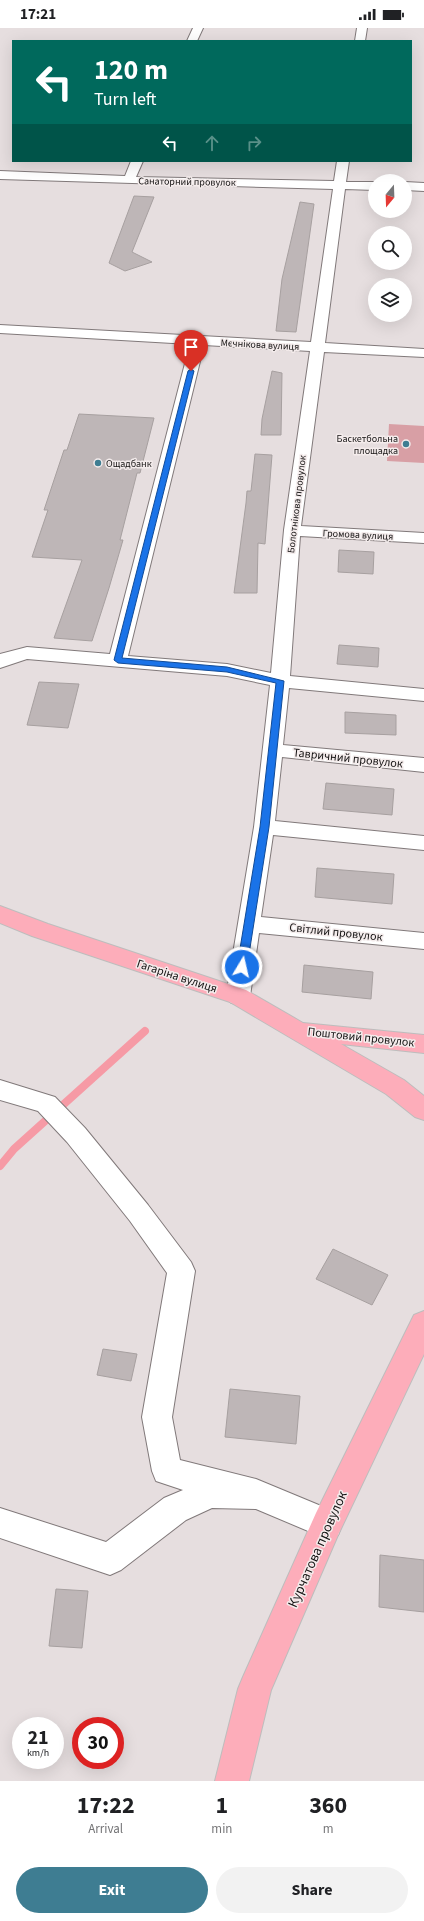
<!DOCTYPE html>
<meta charset="utf-8">
<style>
body{margin:0;font-family:"Source Sans 3",sans-serif;background:#f2f2f2;color:#202124;height:100vh;display:flex;flex-direction:column;font-size:15px;white-space:nowrap}
*{box-sizing:border-box;margin:0}
p{font-size:13px;color:#757577}
.icon{flex:none;width:22px;height:22px;fill:none;stroke:currentColor;stroke-width:2;stroke-linecap:round;stroke-linejoin:round}
.map{position:relative;height:1753px;overflow:hidden}
.side{display:flex;flex-direction:column;background:#fff;flex:1}
.side>*{flex:none}
.guide{position:absolute;left:12px;top:12px;width:400px;height:122px;border-radius:0px;box-shadow:0 4px 16px #0002;background:#00695c;color:#fff;overflow:hidden}
.needle{width:26px;rotate:199deg}
.buttons{position:absolute;left:368px;top:146px;display:grid;gap:8px}
.buttons a{display:grid;place-items:center;width:44px;height:44px;border-radius:50%;background:#fff;box-shadow:0 4px 16px #0002;font-size:20px}
.speed{position:absolute;left:12px;top:1689px;display:flex;gap:8px;font-size:20px;font-weight:700;text-align:center}
.speed>*{display:grid;place-content:center;width:52px;height:52px;border-radius:50%;background:#fff;box-shadow:0 4px 16px #0002;line-height:1}
.speed small{font-size:10px;font-weight:400}
.speed .limit{border:6px solid #d22;background:#fff;color:#111}
.pin{position:absolute;display:grid;place-items:center;width:34px;height:34px;color:#fff;margin:-41px -17px;border-radius:50% 50% 50% 0;rotate:-45deg;box-shadow:0 0 4px #0007}
.pin .icon{rotate:45deg}
.me{position:absolute;width:44px;margin:-22px;rotate:9deg;stroke-linejoin:round;filter:drop-shadow(0 0 3px #0008)}
.turn{display:flex;align-items:center;gap:14px;height:84px;padding:0 16px;font-size:18px}
.turn .icon{width:52px;height:52px;stroke-width:2.5}
.turn b{display:block;font-size:28px;line-height:34px}
.lanes{display:flex;align-items:center;height:38px;padding:0 16px;background:#0003;justify-content:center;gap:20px;direction:ltr}
.lanes .off{opacity:.35}
.eta{display:flex;justify-content:space-evenly;align-items:center;height:68px;text-align:center}
.eta b{font-size:24px;font-weight:700;line-height:28px}
.primary-button{display:flex;gap:8px;margin-top:auto;padding:8px 16px}
.primary-button a{flex:1;height:46px;border-radius:24px;background:#3e7d92;color:#fff;font-size:16px;font-weight:700;line-height:46px;text-align:center}
.primary-button a+a{background:#f2f2f2;color:#202124}
.status{display:flex;justify-content:space-between;align-items:center;height:28px;padding:0 20px;background:#fff;direction:ltr}
.status svg{height:11px;fill:currentColor}
.map>svg:first-child{display:block}
</style>
<div class="status"><b>17:21</b><svg viewBox="0 0 49 12"><path d="M0 12V9h3v3zM5 12V6h3v6zM10 12V3h3v9zM15 12V0h3v12zM26 1h20v11H26zM47 4h2v5h-2z"/></svg></div>
<div class="map">
<svg width="424" height="1753" viewBox="0 0 424 1753">
<rect width="100%" height="100%" fill="#e6dedf"/>
<polygon fill="#d89fa5" points="389,396 424,398 424,435 387,433"/>
<g fill="none" stroke-linecap="round" stroke-linejoin="round">
<polyline stroke="#f69aa5" stroke-width="8" points="0,1138 14,1121 145,1003"/>
</g>
<g fill="#beb6b7" stroke="#a7a0a0">
<polygon points="134,168 154,169 132,224 152,234 125,243 109,235"/>
<polygon points="300,174 314,176 296,304 276,303 282,251"/>
<polygon points="272,343 282,345 281,407 261,407 262,391"/>
<polygon points="79,386 154,390 140,445 137,445 120,512 123,512 109,560 92,613 54,610 82,532 32,529 48,482 44,482 64,422 67,422"/>
<polygon points="255,426 272,427 265,516 258,515 257,565 234,565 246,475 247,463 251,463"/>
<polygon points="339,522 374,524 373,546 338,544"/>
<polygon points="339,617 379,620 378,639 337,636"/>
<polygon points="39,654 79,656 68,700 27,697"/>
<polygon points="345,684 396,687 396,707 345,705"/>
<polygon points="326,755 394,761 392,787 323,781"/>
<polygon points="317,840 394,846 392,876 315,869"/>
<polygon points="304,937 373,944 371,971 302,964"/>
<polygon points="333,1221 388,1247 372,1277 316,1251"/>
<polygon points="103,1321 137,1326 131,1353 97,1347"/>
<polygon points="230,1361 300,1368 296,1416 225,1409"/>
<polygon points="380,1527 424,1532 424,1584 379,1579"/>
<polygon points="56,1561 88,1563 82,1620 49,1618"/>
</g>
<g fill="none" stroke-linecap="round" stroke-linejoin="round">
<defs>
<g id="minor">
<polygon points="193,0 203,0 197,13 187,13"/>
<polygon points="357,0 367,0 365,13 355,13"/>
<path d="M131 133H143L136 149 334 153 337 133H349L346 154H375V162L345 161 325 315 424 321V329L324 324 301 498 424 505V515L300 508 290 648 424 661V673L289 660 283 717 424 730V744L282 729 275 793 424 808V822L273 807 261 889 424 905V921L259 905 250 968 246 974 238 977 230 974 226 968 254 799 270 657 227 648 27 631 0 640V626L27 619 110 626 190 316 0 305V297L311 314 333 161 0 151V143L125 148ZM204 317 310 323 284 502 271 645 227 636 128 628Z"/>
<polygon points="405,154 424,155 424,163 405,162"/>
<polygon points="0,1052 55,1069 85,1100 148,1177 191,1234 195,1243 172,1389 180,1432 256,1451 338,1485 342,1496 338,1507 327,1511 256,1481 212,1480 186,1492 121,1542 110,1547 0,1510 0,1480 106,1514 164,1470 183,1462 156,1453 152,1443 142,1389 167,1245 130,1193 67,1114 38,1083 0,1072"/>
</g>
<g id="major">
<polygon points="0,878 48,896 246,962 303,995 424,1007 424,1025 341,1016 404,1052 424,1068 424,1092 415,1089 386,1066 230,974 32,908 0,895"/>
<polygon points="424,1283 424,1326 338,1507 271,1662 249,1753 215,1753 238,1661 243,1649 316,1485 414,1287"/>
</g>
</defs>
<use href="#minor" stroke="#81797a" stroke-width="2"/>
<use href="#major" stroke="#bdbdbd" stroke-width="2"/>
<use href="#minor" fill="#fff" fill-rule="evenodd"/>
<use href="#major" fill="#fdadba" fill-rule="evenodd"/>
</g>
<polygon fill="#1a73e8" stroke="#114b97" points="191,341 194,343 122,630 227,639 284,653 269,799 247,939 242,943 237,939 260,799 276,655 227,644 118,635 114,632 188,343"/>
<g fill="#3e7d92" stroke="#f4ecec" stroke-width="1.5">
<circle cx="406" cy="416" r="4"/>
<circle cx="98" cy="435" r="4"/>
</g>
<g text-anchor="middle" stroke-width="3" stroke-linejoin="round" paint-order="stroke">
<g font-size="10" fill="#151313" stroke="#f4ecec">
<text transform="translate(187 153) rotate(1)" y="4">Санаторний провулок</text>
<text transform="translate(260 316) rotate(3)" y="4">Мєчнікова вулиця</text>
<text transform="translate(296 476) rotate(-83)" y="4">Болотнікова провулок</text>
<text transform="translate(358 506) rotate(3)" y="4">Громова вулиця</text>
</g>
<g font-size="10" fill="#151313" stroke="#f4ecec" text-anchor="end">
<text x="398" y="414">Баскетбольна<tspan x="398" dy="12">площадка</tspan></text>
<text x="106" y="439" text-anchor="start">Ощадбанк</text>
</g>
<g font-size="12" fill="#151313" stroke="#f4ecec">
<text transform="translate(348 730) rotate(6)" y="4">Тавричний провулок</text>
<text transform="translate(336 904) rotate(6)" y="4">Світлий провулок</text>
<text transform="translate(177 948) rotate(18)" y="4">Гагаріна вулиця</text>
<text transform="translate(361 1009) rotate(6)" y="4">Поштовий провулок</text>
</g>
<g font-size="14" fill="#151313" stroke="#f4ecec">
<text transform="translate(317 1521) rotate(-66)" y="5">Курчатова провулок</text>
</g>
</g>
</svg>
<div class="buttons">
<a><svg class="needle" viewBox="-14 -14 28 28"><path d="M0-13l5 13h-10z" fill="#e53935"/><path d="M0 13l5-13h-10z" fill="#757577"/></svg></a>
<a><svg class="icon" aria-label="search" viewBox="0 0 24 24"><circle cx="10" cy="10" r="6"/><path d="M15 15l6 6"/></svg></a>
<a><svg class="icon" aria-label="layers" viewBox="0 0 24 24"><path d="M12 4l9 5-9 5-9-5zM3 14l9 5 9-5"/></svg></a>
</div>
<div class="speed"><div>21<small>km/h</small></div><div class="limit">30</div></div>
<div class="pin" style="left:191px;top:343px;background:#d93025"><svg class="icon" aria-label="arrive" viewBox="0 0 24 24"><path d="M6 21V4h12l-3 4 3 4H6"/></svg></div>
<svg class="me" style="left:242px;top:939px" viewBox="-20 -20 40 40"><circle r="17" fill="#1a73e8" stroke="#fff" stroke-width="3"/><path d="M0-11L8 9 0 5-8 9z" fill="#fff"/></svg>
<div class="guide">
<div class="turn"><svg class="icon" aria-label="left" viewBox="0 0 24 24"><path d="M17 20v-9H6M10 6l-5 5 5 5"/></svg><div><b>120 m</b>Turn left</div></div>
<div class="lanes"><svg class="icon" aria-label="left" viewBox="0 0 24 24"><path d="M17 20v-9H6M10 6l-5 5 5 5"/></svg><svg class="icon off" aria-label="ahead" viewBox="0 0 24 24"><path d="M12 20V5M6 11l6-6 6 6"/></svg><svg class="icon off" aria-label="right" viewBox="0 0 24 24"><path d="M7 20v-9h11M14 6l5 5-5 5"/></svg></div>
</div>
</div>
<section class="side">
<div class="eta">
<div><b>17:22</b><p>Arrival</p></div>
<div><b>1</b><p>min</p></div>
<div><b>360</b><p>m</p></div>
</div>
<div class="primary-button"><a>Exit</a><a>Share</a></div>
</section>
